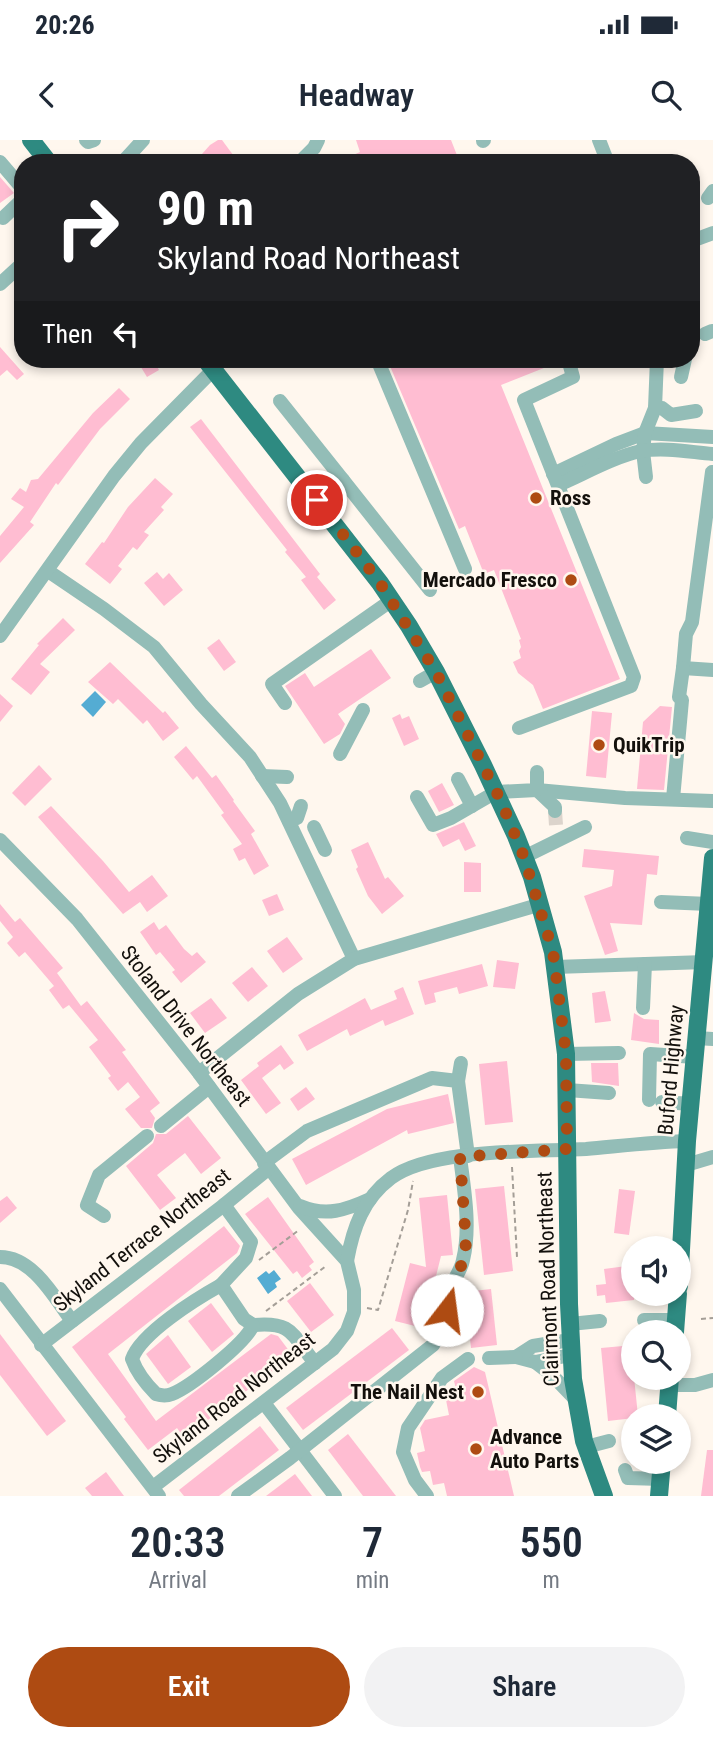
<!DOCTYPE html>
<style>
body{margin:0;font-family:"Roboto Condensed",sans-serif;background:#f2f2f3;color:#1f2937;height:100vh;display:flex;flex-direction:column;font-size:26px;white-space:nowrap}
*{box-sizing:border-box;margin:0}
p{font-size:23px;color:#747a83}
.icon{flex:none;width:38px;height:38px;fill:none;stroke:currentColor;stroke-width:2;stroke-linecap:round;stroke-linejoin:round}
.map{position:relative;height:1356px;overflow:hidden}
.sheet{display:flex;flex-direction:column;background:#fff;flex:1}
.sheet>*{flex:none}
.banner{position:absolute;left:14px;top:14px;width:686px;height:214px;border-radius:28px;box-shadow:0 4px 10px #0003;background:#202124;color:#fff;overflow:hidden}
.buttons{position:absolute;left:621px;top:1096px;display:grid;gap:14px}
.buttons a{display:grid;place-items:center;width:70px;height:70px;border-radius:50%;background:#fff;box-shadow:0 4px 10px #0003;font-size:35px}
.pin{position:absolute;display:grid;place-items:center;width:60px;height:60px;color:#fff;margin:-30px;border:4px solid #fff;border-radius:50%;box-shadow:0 2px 7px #0007}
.me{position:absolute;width:77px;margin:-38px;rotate:15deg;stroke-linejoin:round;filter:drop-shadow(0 0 5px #0008)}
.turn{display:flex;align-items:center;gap:24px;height:147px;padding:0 28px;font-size:32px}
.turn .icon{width:91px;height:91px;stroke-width:2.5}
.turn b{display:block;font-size:49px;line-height:60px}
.then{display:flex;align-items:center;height:66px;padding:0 28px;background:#0003;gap:14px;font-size:26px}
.eta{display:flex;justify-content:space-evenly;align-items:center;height:119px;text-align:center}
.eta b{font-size:42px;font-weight:600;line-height:49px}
.primary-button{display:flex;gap:14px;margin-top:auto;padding:14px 28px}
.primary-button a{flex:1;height:80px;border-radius:42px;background:#ae4b12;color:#fff;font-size:28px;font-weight:600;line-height:80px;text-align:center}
.primary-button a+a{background:#f2f2f3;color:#1f2937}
.status{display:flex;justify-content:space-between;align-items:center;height:49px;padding:0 35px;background:#fff;direction:ltr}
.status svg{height:19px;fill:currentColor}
header{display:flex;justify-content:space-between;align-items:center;height:91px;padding:0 28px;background:#fff;font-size:32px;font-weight:600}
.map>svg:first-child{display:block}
</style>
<div class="status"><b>20:26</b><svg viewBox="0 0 49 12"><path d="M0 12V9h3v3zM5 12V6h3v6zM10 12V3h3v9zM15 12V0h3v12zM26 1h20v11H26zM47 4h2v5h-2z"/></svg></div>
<header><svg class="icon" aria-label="back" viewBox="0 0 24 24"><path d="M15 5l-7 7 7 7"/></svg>Headway<svg class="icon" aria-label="search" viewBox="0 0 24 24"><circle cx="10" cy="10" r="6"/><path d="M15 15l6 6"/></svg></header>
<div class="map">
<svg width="713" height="1356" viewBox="0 0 713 1356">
<rect width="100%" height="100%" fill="#fff7ee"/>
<g fill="#54acd3">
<polygon points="95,551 106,562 93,577 81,565"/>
<polygon points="274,1130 281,1139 275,1143 277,1147 268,1154 257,1138 266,1131 269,1134"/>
</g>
<g fill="#ffbdd2">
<polygon points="218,0 222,0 239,23 194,23 210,5"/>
<polygon points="356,0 451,0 460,23 335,23 360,12"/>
<polygon points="0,37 14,53 0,63"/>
<polygon points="0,207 24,234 17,240 7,230 0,236"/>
<polygon points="136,219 153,219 159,230 147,237"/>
<polygon points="387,219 559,219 559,222 501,245 620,539 543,569 533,545 518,533 513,522 521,518 519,511 521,507 519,500 521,499 494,430 484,434 465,386 459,389"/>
<polygon points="119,248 130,259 100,289 58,345 56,343 30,382 34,385 0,423 0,396 24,367 11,359 20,348 26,352 31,340 38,339 93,273"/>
<polygon points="201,279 320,434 317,437 336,460 324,470 301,440 306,437 285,412 287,410 190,287"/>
<polygon points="155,338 173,354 161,367 164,370 144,392 149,395 137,410 133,407 118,426 122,429 110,444 85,424 102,402 104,403 128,367"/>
<polygon points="157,432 163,439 169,433 183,450 164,466 144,443"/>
<polygon points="63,478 75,490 40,524 50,532 31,555 11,539 39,505 37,504"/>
<polygon points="219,499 236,522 224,531 207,508"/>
<polygon points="371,509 391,538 338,574 345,584 340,594 324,604 285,546 305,533 314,547"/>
<polygon points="110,522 163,573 165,571 179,588 163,601 147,580 143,584 118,559 113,564 88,542"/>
<polygon points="0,554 13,566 0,582"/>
<polygon points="660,566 672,567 664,650 637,649 643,582"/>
<polygon points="592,571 612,573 606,638 586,636"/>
<polygon points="400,574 402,579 409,576 419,599 404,606 392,578"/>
<polygon points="186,606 212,638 216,635 234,660 233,661 255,691 251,694 269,726 254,735 245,718 239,721 233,709 242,704 221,675 224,673 197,636 193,640 174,617"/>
<polygon points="39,625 52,639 25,666 12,653"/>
<polygon points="442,643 454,665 439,672 428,651"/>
<polygon points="51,666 103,721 129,752 152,735 168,756 147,772 140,762 123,774 38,677"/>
<polygon points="464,682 476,706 465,711 459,699 443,707 436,694"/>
<polygon points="368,702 385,739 388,737 404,756 382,774 368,756 356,729 358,727 351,710"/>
<polygon points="584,709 659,716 657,735 647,734 642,785 610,783 618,811 605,815 584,756 612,746 614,730 582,727"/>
<polygon points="464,722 481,723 481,752 464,752"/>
<polygon points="277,754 284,770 269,776 262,760"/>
<polygon points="0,764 15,782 20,778 63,828 57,833 81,866 87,861 126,910 122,912 160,963 150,971 155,978 152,988 141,988 125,969 140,957 128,942 118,951 108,938 111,936 89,907 98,900 69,865 63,869 49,850 54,846 25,812 19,817 7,803 13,797 0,781"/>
<polygon points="154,782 159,790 166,785 184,809 192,816 197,812 206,822 181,843 172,832 175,830 160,812 156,815 140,792"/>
<polygon points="287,797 303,819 283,833 267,811"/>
<polygon points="497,820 519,823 515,849 493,847"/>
<polygon points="482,824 488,846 459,854 457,847 434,853 436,862 425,865 418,841"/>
<polygon points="252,827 268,846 248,862 232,843"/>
<polygon points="403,847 414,874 385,886 383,880 350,896 347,889 307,911 298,895 365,858 371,870 397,859 394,851"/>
<polygon points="605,851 611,881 595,883 592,853"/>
<polygon points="211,858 227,878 205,893 190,873"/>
<polygon points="634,873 644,879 659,880 659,904 631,900"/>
<polygon points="281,905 294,923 284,930 280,924 262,938 281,963 266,974 241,940 259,926 257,923"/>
<polygon points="507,921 513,982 485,985 479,924"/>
<polygon points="591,923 618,923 619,946 592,942"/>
<polygon points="306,947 315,959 298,971 290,959"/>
<polygon points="448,954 454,983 408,994 407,990 306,1045 292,1019 387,969"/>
<polygon points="188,976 221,1018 201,1034 185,1013 157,1035 176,1058 160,1070 126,1026 153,1003 156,994 166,994"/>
<polygon points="504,1046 513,1131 484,1135 475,1049"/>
<polygon points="619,1049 635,1051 629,1095 614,1093"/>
<polygon points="447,1055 453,1115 441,1116 423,1188 395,1181 410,1123 426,1127 419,1058"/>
<polygon points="7,1056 17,1068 0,1083 0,1061"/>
<polygon points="268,1057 314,1122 309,1126 312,1130 302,1138 297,1131 293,1134 245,1074"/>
<polygon points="224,1086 240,1106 237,1113 108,1214 156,1281 271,1194 278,1196 293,1216 184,1298 177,1288 148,1310 124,1279 126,1277 72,1207"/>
<polygon points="634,1125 634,1160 606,1163 605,1155 597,1156 596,1145 606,1144 604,1129"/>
<polygon points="310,1143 334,1175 311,1192 287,1161"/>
<polygon points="491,1149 497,1205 471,1208 465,1152"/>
<polygon points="211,1163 234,1194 212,1212 188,1181"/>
<polygon points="392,1188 409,1210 303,1290 286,1268"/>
<polygon points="0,1194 66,1281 47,1296 0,1235"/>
<polygon points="168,1195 191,1227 168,1244 146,1214"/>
<polygon points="634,1205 634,1237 638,1276 634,1276 634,1278 608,1281 601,1208"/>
<polygon points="474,1227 485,1232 514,1356 447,1356 444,1343 433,1345 430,1331 422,1332 420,1327 417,1313 425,1311 420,1288 425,1280 449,1275 445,1255 457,1253 454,1241"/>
<polygon points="260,1286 279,1310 219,1356 184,1356 179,1350"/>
<polygon points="348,1294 396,1356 363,1356 328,1310"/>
<polygon points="707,1310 713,1310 713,1356 701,1356"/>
<polygon points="106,1332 124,1356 92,1356 85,1348"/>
<polygon points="295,1334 312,1356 266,1356"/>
</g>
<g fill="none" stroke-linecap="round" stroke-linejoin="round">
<polyline stroke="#dcd4cc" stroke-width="14" stroke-dasharray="14 7" stroke-linecap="butt" points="555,671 556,685"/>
<g stroke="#a49e97" stroke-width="2" stroke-dasharray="5 3.5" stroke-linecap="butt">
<polyline points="512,1027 517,1117 515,1118"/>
<polyline points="259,1120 299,1090"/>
<polyline points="367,1168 378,1170 408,1070 413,1041"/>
<polyline points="266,1171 326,1126"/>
<polyline points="701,1179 713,1178"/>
</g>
<g stroke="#93bdb7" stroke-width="14">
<polyline points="86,0 88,2 94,0"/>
<polyline points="599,0 608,23"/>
<polyline points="483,1 484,0"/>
<polyline points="0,22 23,49"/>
<polyline points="122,23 143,0"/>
<polyline points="299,23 314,8 318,0"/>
<polyline points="708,58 713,51"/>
<polyline points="3,78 23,59"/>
<polyline points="697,99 713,93"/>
<polyline points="0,144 23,123"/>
<polyline points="705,194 712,191"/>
<polyline points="377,219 465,429"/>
<polyline points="681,237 685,219"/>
<polyline points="280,261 343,340"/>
<polyline points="655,268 662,268 671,275 696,271"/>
<polyline points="712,332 692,482 686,494 683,528 713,530"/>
<polyline points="553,334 616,304 645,293 713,297"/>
<polyline points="646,337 643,311 645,293 655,268 657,219"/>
<path d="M558 345C584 334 613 317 641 311 665 307 689 312 713 314"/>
<polyline points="317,360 343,340 430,450"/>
<polyline points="48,431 104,469 154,507 201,564 250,617 280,663 354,819"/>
<polyline points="0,496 114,336 141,303 214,229"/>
<polyline points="420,541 436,532"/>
<polyline points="285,563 272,544 392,460"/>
<polyline points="519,588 631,546 634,537 524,260 573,237 568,219"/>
<polyline points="340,614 363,570"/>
<polyline points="262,636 287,637"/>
<polyline points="458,639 472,666"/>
<polyline points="537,650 625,658 713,661"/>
<polyline points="537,650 555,667 555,671"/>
<polyline points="417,657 433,685 451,678 496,652 537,650 537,632"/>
<polyline points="673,659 682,560 679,557 683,528"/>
<polyline points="289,681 297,678 301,666"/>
<polyline points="314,687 325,710"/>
<polyline points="687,698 713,702"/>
<polyline points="0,700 77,779 199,933 299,1068 347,1121 354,1150 354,1172 347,1191 333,1209 153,1347"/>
<polyline points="524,717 585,687"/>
<polyline points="661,762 709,764"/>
<polyline points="555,827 705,822"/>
<polyline points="643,868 645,824"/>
<polyline points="696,898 713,899"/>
<polyline points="566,914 619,913"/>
<polyline points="199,933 298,854 354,819 538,765"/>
<polyline points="458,941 461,923"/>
<polyline points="567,950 609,953"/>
<polyline points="649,960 650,914 695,917"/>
<polyline points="662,962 692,964"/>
<polyline points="161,986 209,947"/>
<polyline points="264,1023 307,991 432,938 458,941 468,1016"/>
<polyline points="686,1025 713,1017"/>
<path d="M224 1065 251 1102 246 1118 221 1145 244 1179 253 1185C293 1181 292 1195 315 1223"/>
<path d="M300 1066C326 1077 346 1070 370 1059"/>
<polyline points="104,1076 87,1065 99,1035 147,996"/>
<path d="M0 1117C33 1117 54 1157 72 1181"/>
<path d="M347 1121C353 1088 363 1059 391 1038 431 1008 535 1012 586 1009 620 1006 653 1002 687 1001"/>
<path d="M221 1145C196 1159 141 1193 132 1219 137 1233 146 1244 156 1254 162 1256 167 1256 172 1254 190 1247 246 1203 253 1185"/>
<polyline points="0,1149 159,1356"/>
<polyline points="644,1180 676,1180"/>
<polyline points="570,1184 600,1181"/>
<polyline points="570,1200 533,1206 516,1217 535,1222 571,1215"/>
<polyline points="41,1205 224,1065 268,1029"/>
<polyline points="489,1218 516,1217"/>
<polyline points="535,1222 552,1235 575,1259"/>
<polyline points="670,1245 695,1245 713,1240"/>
<polyline points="264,1263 335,1356"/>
<polyline points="586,1307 609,1301"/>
<polyline points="625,1330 628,1338 661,1339"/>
<path d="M238 1356 290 1318 433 1205C446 1182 442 1178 448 1154 451 1142 461 1132 463 1120 471 1087 464 1049 460 1017"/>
<polyline points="427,1356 415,1340 403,1312 408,1288 442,1238 468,1219"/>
</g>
<g stroke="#2e8a81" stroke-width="18">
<polyline points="31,0 49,23"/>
<polyline points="205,219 380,443 409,486 436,532 483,625 516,696 532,737 553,812 566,914 569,1164 573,1239 584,1301 604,1356"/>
<polyline points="679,1146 687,1001 713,718"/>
<polyline points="675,1192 678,1153"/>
<polyline points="667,1276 670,1237"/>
<polyline points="659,1356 662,1321"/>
</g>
</g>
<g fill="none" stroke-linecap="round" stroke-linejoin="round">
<polyline stroke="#ae4b12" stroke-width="12" stroke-dasharray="0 21.6" points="317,360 380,443 436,532 501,661 524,717 553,812 557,842 566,914 567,1009 460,1017 466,1103 463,1122 448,1153 447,1170"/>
</g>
<g fill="#ae4b12" stroke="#fff7ee" stroke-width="2.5">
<circle cx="536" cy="358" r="7"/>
<circle cx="571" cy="440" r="7"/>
<circle cx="599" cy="605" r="7"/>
<circle cx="478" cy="1252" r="7"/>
<circle cx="476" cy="1309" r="7"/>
</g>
<g text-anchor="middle" stroke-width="5" stroke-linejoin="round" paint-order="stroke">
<g font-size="21" font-weight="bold" fill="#13100c" stroke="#fff7ee" text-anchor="start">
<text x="550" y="365">Ross</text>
<text x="557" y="447" text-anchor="end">Mercado Fresco</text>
<text x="613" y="612">QuikTrip</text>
<text x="464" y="1259" text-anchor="end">The Nail Nest</text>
<text x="490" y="1304">Advance<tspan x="490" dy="24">Auto Parts</tspan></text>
</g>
<g font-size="21" fill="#13100c" stroke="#fff7ee">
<text transform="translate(186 886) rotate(52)" y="7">Stoland Drive Northeast</text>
<text transform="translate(671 930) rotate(-85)" y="7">Buford Highway</text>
<text transform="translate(142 1100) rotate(-38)" y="7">Skyland Terrace Northeast</text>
<text transform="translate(548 1139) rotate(-92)" y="7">Clairmont Road Northeast</text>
<text transform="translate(234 1258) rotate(-38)" y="7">Skyland Road Northeast</text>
</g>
</g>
</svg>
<div class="buttons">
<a><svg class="icon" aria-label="sound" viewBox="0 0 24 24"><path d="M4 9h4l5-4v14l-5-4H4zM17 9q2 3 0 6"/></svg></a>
<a><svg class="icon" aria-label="search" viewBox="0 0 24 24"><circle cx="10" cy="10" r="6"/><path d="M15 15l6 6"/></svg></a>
<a><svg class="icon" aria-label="layers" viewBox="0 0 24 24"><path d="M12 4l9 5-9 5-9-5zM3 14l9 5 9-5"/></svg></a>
</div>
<div class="pin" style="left:317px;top:360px;background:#d93025"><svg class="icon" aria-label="arrive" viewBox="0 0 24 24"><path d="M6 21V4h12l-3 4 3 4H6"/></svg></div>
<svg class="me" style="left:447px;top:1170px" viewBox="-20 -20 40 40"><circle r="19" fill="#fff"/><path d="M0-13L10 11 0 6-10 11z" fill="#ae4b12"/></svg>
<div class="banner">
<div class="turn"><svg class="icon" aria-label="right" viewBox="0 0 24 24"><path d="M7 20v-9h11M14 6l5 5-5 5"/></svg><div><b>90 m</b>Skyland Road Northeast</div></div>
<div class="then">Then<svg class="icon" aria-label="left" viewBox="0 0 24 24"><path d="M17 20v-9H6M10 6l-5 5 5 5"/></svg></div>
</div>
</div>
<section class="sheet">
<div class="eta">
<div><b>20:33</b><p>Arrival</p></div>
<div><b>7</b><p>min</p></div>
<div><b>550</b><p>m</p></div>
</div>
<div class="primary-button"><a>Exit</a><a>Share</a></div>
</section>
